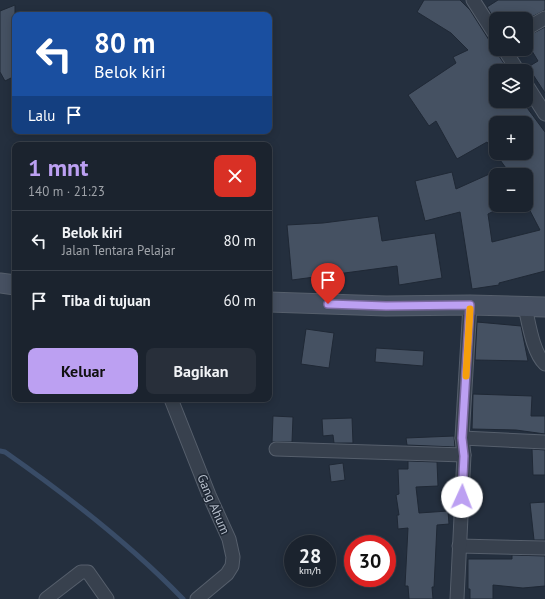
<!DOCTYPE html>
<html lang="id">
<meta charset="utf-8">
<style>
body{margin:0;font-family:"PT Sans",sans-serif;background:#282f3a;color:#f1f3f6;height:100vh;display:flex;flex-direction:column;font-size:15px;white-space:nowrap}
*{box-sizing:border-box;margin:0}
p{font-size:13px;color:#a0a4aa}
.icon{flex:none;width:22px;height:22px;fill:none;stroke:currentColor;stroke-width:2;stroke-linecap:round;stroke-linejoin:round}
.map{position:relative;flex:1;overflow:hidden}
.sheet{position:absolute;left:12px;top:142px;width:260px;height:260px;display:flex;flex-direction:column;background:#1b232e;border-radius:8px;box-shadow:0 2px 10px #0003,0 0 0 1px #39404a}
.sheet>*{flex:none}
.banner{position:absolute;left:12px;top:12px;width:260px;height:122px;border-radius:8px;box-shadow:0 2px 10px #0003,0 0 0 1px #39404a;background:#1a4fa0;color:#fff;overflow:hidden}
.controls{position:absolute;left:489px;top:12px;display:grid;gap:8px}
.controls a{display:grid;place-items:center;width:44px;height:44px;border-radius:8px;background:#1b232e;box-shadow:0 2px 10px #0003,0 0 0 1px #39404a;font-size:20px}
.speed{position:absolute;left:284px;top:535px;display:flex;gap:8px;font-size:20px;font-weight:700;text-align:center}
.speed>*{display:grid;place-content:center;width:52px;height:52px;border-radius:50%;background:#1b232e;box-shadow:0 2px 10px #0003,0 0 0 1px #39404a;line-height:1}
.speed small{font-size:10px;font-weight:400}
.speed .limit{border:6px solid #d22;background:#fff;color:#111}
.pin{position:absolute;display:grid;place-items:center;width:34px;height:34px;color:#fff;margin:-41px -17px;border-radius:50% 50% 50% 0;rotate:-45deg;box-shadow:0 0 4px #0007}
.pin .icon{rotate:45deg}
.me{position:absolute;width:44px;margin:-22px;rotate:2deg;stroke-linejoin:round;filter:drop-shadow(0 0 3px #0008)}
.turn{display:flex;align-items:center;gap:14px;height:84px;padding:0 16px;font-size:18px}
.turn .icon{width:52px;height:52px;stroke-width:2.5}
.turn b{display:block;font-size:28px;line-height:34px}
.then{display:flex;align-items:center;height:38px;padding:0 16px;background:#0003;gap:8px;font-size:15px}
.round{display:grid;place-items:center;flex:none;width:42px;height:42px;border-radius:8px;background:#282f3a}
.summary{display:flex;align-items:center;justify-content:space-between;height:68px;padding:0 16px}
h1{font-size:24px;font-weight:800;line-height:30px;color:#bca0f2}
.button{display:flex;gap:8px;margin-top:auto;padding:8px 16px}
.button a{flex:1;height:46px;border-radius:8px;background:#bca0f2;color:#111;font-size:16px;font-weight:800;line-height:46px;text-align:center}
.button a+a{background:#282f3a;color:#f1f3f6}
ul{padding:0;list-style:none}
li{display:flex;align-items:center;gap:12px;height:60px;padding:0 16px;border-top:1px solid #39404a}
li div{flex:1}
li b{display:block;font-size:15px}
li em{font-style:normal}
.map>svg:first-child{display:block}
</style>
<div class="map">
<svg width="545" height="599" viewBox="0 0 545 599">
<rect width="100%" height="100%" fill="#242f3e"/>
<g fill="none" stroke-linecap="round" stroke-linejoin="round">
<path stroke="#394c67" stroke-width="5" d="M0 451 5 452C68 496 129 543 183 599"/>
</g>
<g fill="#455162" stroke="#1f2835" fill-rule="evenodd">
<path d="M424 0H460L470 10 489 40 496 44 497 53 509 71H496V101H522L545 132V271L499 283V285L472 289 460 212 425 221 415 181 452 172 456 189 496 171V210L488 214 492 242 540 230 526 203V175H511L487 142 457 159 436 121 429 126 408 95 456 63 453 57 468 50 451 33 417 12ZM496 123H526V153H496Z"/>
<polygon points="498,0 545,0 545,10 526,20 496,19 496,21 487,7"/>
<polygon points="15,5 15,76 5,81 0,72 0,11"/>
<polygon points="545,27 545,93 528,67 538,61 526,41 526,37"/>
<polygon points="378,216 382,241 435,233 442,278 399,285 397,266 292,280 287,225 323,223"/>
<polygon points="477,322 521,326 528,361 475,360"/>
<polygon points="306,329 334,333 329,368 301,364"/>
<polygon points="376,348 424,351 423,366 375,362"/>
<polygon points="473,394 532,396 531,416 545,416 545,434 516,430 472,429"/>
<polygon points="273,416 293,417 292,442 272,442"/>
<polygon points="352,418 353,443 334,443 333,435 323,436 322,419"/>
<polygon points="454,436 455,447 407,445 406,438"/>
<polygon points="532,449 545,450 545,475 533,475"/>
<polygon points="408,461 437,462 438,486 416,487 419,513 448,511 449,524 437,525 434,587 432,587 433,599 409,599 408,586 405,586 408,528 398,529 397,515 399,515 396,495 399,494 398,469 408,469"/>
<polygon points="343,463 345,480 331,482 329,465"/>
<polygon points="545,502 545,540 534,540 530,503"/>
<polygon points="512,555 545,556 545,586 523,588 493,585 493,599 470,599 470,589 468,589 468,559 512,559"/>
</g>
<g fill="none" stroke-linecap="round" stroke-linejoin="round">
<defs>
<g id="street">
<polyline points="473,0 496,36"/>
<polyline points="526,29 545,18"/>
<polyline points="504,49 518,71"/>
<polyline points="526,84 545,114"/>
<path d="M525 307C529 324 533 353 545 364"/>
<polyline points="171,399 209,495 229,539 233,557 232,566 227,574 197,599"/>
<polyline points="462,438 545,442"/>
<polyline points="276,449 464,455"/>
<polyline points="459,546 545,548"/>
<polyline points="46,599 81,572 88,572 107,599"/>
<polyline points="457,599 464,455 462,438 470,305"/>
</g>
<g id="secondary">
<polyline points="0,283 15,285"/>
<polyline points="269,302 386,306 470,305 545,307"/>
</g>
</defs>
<use href="#street" stroke="#565f6c" stroke-width="15"/>
<use href="#secondary" stroke="#565f6c" stroke-width="21"/>
<use href="#street" stroke="#38414e" stroke-width="13"/>
<use href="#secondary" stroke="#465061" stroke-width="19"/>
</g>
<g fill="none" stroke-linecap="round" stroke-linejoin="round">
<defs>
<polyline id="route" points="328,304 386,306 470,305 462,438 464,456 462,497"/>
</defs>
<use href="#route" stroke="#7a689d" stroke-width="10"/>
<use href="#route" stroke="#bca0f2" stroke-width="7"/>
<polyline stroke="#f59e0b" stroke-width="7" points="466,376 470,309"/>
</g>
<g text-anchor="middle" stroke-width="3" stroke-linejoin="round" paint-order="stroke">
<g font-size="13" fill="#b4bcc9" stroke="#1d2633">
<text transform="translate(214 504) rotate(67)" y="5">Gang Ahum</text>
</g>
</g>
</svg>
<div class="controls">
<a><svg class="icon" aria-label="search" viewBox="0 0 24 24"><circle cx="10" cy="10" r="6"/><path d="M15 15l6 6"/></svg></a>
<a><svg class="icon" aria-label="layers" viewBox="0 0 24 24"><path d="M12 4l9 5-9 5-9-5zM3 14l9 5 9-5"/></svg></a>
<a>+</a>
<a>−</a>
</div>
<div class="speed"><div>28<small>km/h</small></div><div class="limit">30</div></div>
<div class="pin" style="left:328px;top:304px;background:#d93025"><svg class="icon" aria-label="arrive" viewBox="0 0 24 24"><path d="M6 21V4h12l-3 4 3 4H6"/></svg></div>
<svg class="me" style="left:462px;top:497px" viewBox="-20 -20 40 40"><circle r="19" fill="#fff"/><path d="M0-13L10 11 0 6-10 11z" fill="#bca0f2"/></svg>
<div class="banner">
<div class="turn"><svg class="icon" aria-label="left" viewBox="0 0 24 24"><path d="M17 20v-9H6M10 6l-5 5 5 5"/></svg><div><b>80 m</b>Belok kiri</div></div>
<div class="then">Lalu<svg class="icon" aria-label="arrive" viewBox="0 0 24 24"><path d="M6 21V4h12l-3 4 3 4H6"/></svg></div>
</div>
<section class="sheet">
<div class="summary"><div><h1>1 mnt</h1><p>140 m · 21:23</p></div><a class="round" style="background:#d93025;color:#fff"><svg class="icon" aria-label="close" viewBox="0 0 24 24"><path d="M6 6l12 12M18 6L6 18"/></svg></a></div>
<ul>
<li><svg class="icon" aria-label="left" viewBox="0 0 24 24"><path d="M17 20v-9H6M10 6l-5 5 5 5"/></svg><div><b>Belok kiri</b><p>Jalan Tentara Pelajar</p></div><em>80 m</em></li>
<li><svg class="icon" aria-label="arrive" viewBox="0 0 24 24"><path d="M6 21V4h12l-3 4 3 4H6"/></svg><div><b>Tiba di tujuan</b></div><em>60 m</em></li>
</ul>
<div class="button"><a>Keluar</a><a>Bagikan</a></div>
</section>
</div>
